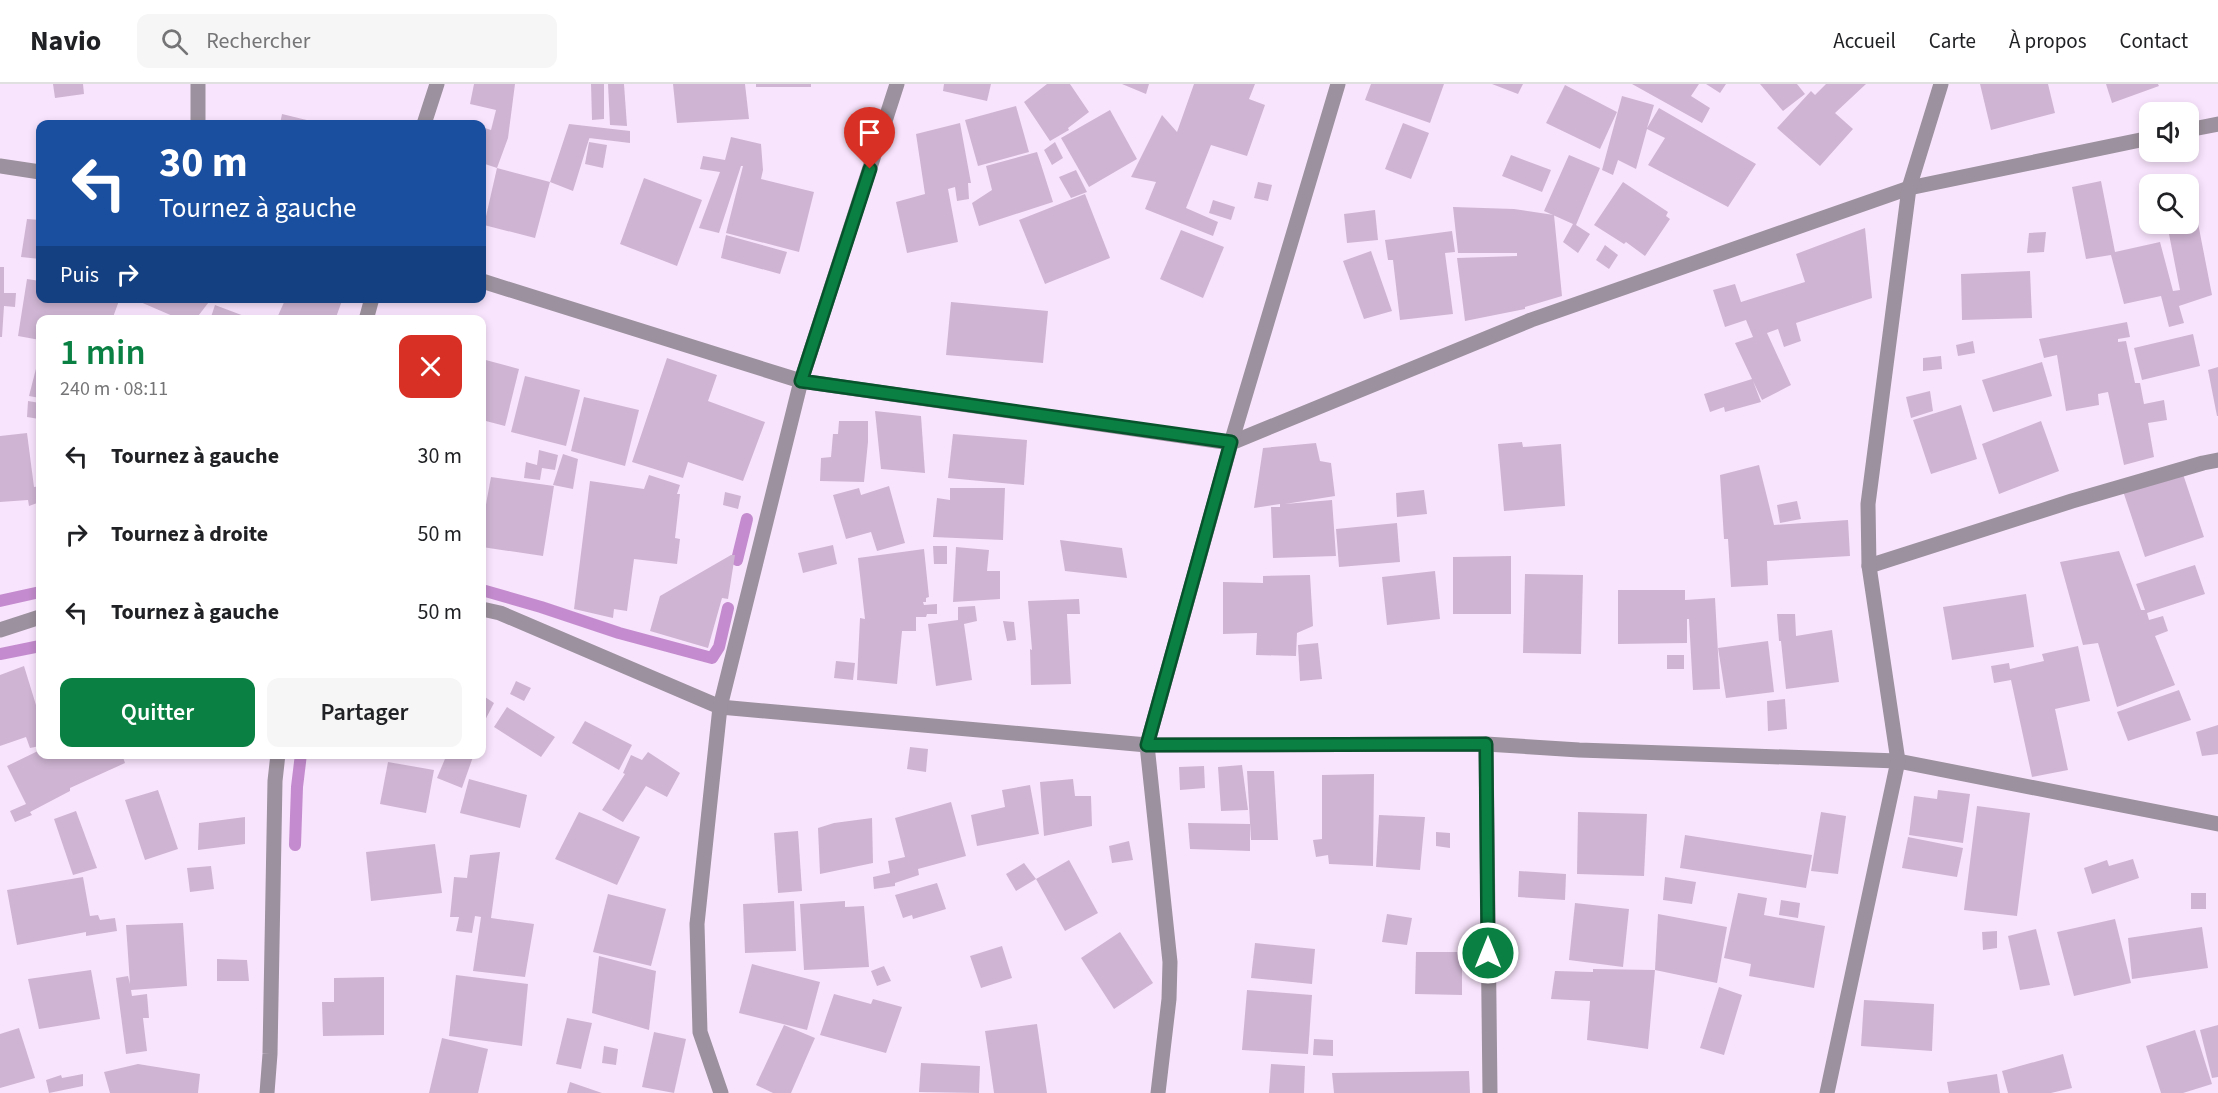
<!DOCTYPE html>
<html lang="fr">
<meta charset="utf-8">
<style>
body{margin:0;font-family:"Source Sans 3",sans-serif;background:#f6f6f6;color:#202124;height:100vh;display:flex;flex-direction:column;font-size:22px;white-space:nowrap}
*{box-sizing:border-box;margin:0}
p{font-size:20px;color:#757577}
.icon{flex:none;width:33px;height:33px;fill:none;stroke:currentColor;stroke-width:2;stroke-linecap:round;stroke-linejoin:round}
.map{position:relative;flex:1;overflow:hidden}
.side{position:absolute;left:36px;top:231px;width:450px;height:444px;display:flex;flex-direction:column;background:#fff;border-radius:12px;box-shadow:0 3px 9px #0003}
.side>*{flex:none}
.hud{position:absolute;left:36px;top:36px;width:450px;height:183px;border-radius:12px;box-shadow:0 3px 9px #0003;background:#1a4fa0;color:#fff;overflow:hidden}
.buttons{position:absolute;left:2139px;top:18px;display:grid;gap:12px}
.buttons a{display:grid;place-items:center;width:60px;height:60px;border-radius:12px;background:#fff;box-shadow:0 3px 9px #0003;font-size:30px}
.pin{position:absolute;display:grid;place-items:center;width:51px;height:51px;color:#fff;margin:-62px -26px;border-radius:50% 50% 50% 0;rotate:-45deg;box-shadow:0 0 6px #0007}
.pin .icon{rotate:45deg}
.me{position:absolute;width:66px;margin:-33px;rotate:0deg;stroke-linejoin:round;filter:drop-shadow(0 0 4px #0008)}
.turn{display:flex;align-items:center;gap:21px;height:126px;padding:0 24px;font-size:27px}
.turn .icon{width:78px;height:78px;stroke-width:2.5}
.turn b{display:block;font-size:42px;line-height:51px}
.then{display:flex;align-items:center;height:57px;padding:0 24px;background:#0003;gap:12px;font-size:22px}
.round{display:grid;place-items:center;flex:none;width:63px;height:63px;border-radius:12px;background:#f6f6f6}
.head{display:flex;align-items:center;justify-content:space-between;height:102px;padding:0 24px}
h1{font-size:36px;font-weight:600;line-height:45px;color:#0b8043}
.cta{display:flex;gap:12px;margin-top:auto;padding:12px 24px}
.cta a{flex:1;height:69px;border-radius:12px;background:#0b8043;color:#fff;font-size:24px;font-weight:600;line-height:69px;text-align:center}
.cta a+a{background:#f6f6f6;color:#202124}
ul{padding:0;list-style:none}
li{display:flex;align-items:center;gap:18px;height:78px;padding:0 24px}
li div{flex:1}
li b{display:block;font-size:22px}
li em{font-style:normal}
header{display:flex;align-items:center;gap:36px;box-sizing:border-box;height:84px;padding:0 30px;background:#fff;border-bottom:2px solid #e0e0e0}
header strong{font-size:28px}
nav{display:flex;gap:33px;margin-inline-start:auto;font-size:21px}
.search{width:420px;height:54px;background:#f6f6f6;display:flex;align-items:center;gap:15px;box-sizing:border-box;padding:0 21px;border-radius:12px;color:#757577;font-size:22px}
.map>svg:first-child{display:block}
</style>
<header>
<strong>Navio</strong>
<div class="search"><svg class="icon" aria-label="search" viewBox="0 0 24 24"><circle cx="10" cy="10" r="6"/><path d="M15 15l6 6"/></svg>Rechercher</div>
<nav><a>Accueil</a><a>Carte</a><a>À propos</a><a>Contact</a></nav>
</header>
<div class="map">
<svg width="2218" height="1009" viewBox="0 0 2218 1009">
<rect width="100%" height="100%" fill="#f9e4fd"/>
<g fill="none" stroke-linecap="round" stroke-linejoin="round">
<g stroke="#c48cce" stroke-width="12">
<polyline points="737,476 747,435"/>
<polyline points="482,506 541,523 619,549 712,574 719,563 728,524"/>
<polyline points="0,517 40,508"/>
<polyline points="0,570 40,562"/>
<polyline points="295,761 297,703 301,670"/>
</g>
</g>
<g fill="#cfb5d3">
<polygon points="53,0 83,0 84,10 55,14"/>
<polygon points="474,0 515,0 508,54 497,84 482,79 482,43 491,46 496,26 470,20"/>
<polygon points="591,0 604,0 604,35 592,36"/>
<polygon points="608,0 624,0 627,42 610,41"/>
<polygon points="673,0 745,0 749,35 677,39"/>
<rect x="756" y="0" width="55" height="3"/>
<polygon points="944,0 991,0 987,17 943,7"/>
<polygon points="1047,0 1070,0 1089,28 1068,44 1069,46 1050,57 1024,18"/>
<polygon points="1122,0 1149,0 1146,10"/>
<polygon points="1194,0 1255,0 1249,15 1265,21 1247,72 1211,61 1186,124 1218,138 1213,152 1145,125 1156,98 1131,93 1162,31 1177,48"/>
<polygon points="1371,0 1444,0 1430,39 1365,16"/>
<polygon points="1492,0 1523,0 1518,10"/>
<polygon points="1632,0 1699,0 1691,12 1710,24 1702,39"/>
<polygon points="1706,0 1726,0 1720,9"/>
<polygon points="1760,0 1797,0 1805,10 1783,27"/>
<polygon points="1826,0 1866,0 1835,29 1853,45 1820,82 1777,44 1811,7 1815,11"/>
<polygon points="1980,0 2048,0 2055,29 1991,46"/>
<polygon points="2106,0 2158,0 2159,2 2112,19"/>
<polygon points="1565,1 1617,28 1600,65 1546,39"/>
<polygon points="1622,12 1654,21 1647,44 1659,24 1756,80 1728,123 1648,81 1665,54 1647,45 1636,85 1618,76 1613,91 1602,86"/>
<polygon points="1016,22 1029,68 978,82 965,36"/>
<polygon points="1110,26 1137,75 1089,103 1061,54"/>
<polygon points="282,30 323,40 280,40"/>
<polygon points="960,39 971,99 968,99 969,115 957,117 955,103 948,105 958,158 907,169 896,118 925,110 916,50"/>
<polygon points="1403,39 1429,49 1411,95 1385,85"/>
<polygon points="569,40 630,47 630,59 589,54 590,52 573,107 550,98"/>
<polygon points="731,53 761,60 763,86 761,95 814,108 799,168 726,149 743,82 741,82 719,149 699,144 720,88 700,85 703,72 725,76"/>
<polygon points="589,58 607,61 603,84 585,80"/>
<polygon points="1055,58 1063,74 1052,81 1044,66"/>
<polygon points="1037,68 1053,118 979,142 972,119 992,106 986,82"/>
<polygon points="1511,71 1551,86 1542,108 1502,92"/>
<polygon points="1569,71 1600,84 1576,141 1590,150 1578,169 1563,158 1573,140 1544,127"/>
<polygon points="497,84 550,98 535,154 484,141"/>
<polygon points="1076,86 1087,108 1071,114 1059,93"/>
<polygon points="644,94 702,116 677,182 620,160"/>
<polygon points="2101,97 2115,168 2160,158 2173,207 2180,206 2167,140 2188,140 2190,98 2212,211 2179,222 2184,239 2169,243 2161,212 2124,220 2111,171 2086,175 2072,103"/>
<polygon points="1258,98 1272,101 1268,117 1254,114"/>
<polygon points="1623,98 1668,128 1666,132 1670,135 1645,172 1626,158 1624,160 1594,141"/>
<polygon points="1085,110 1110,174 1045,200 1019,136"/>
<polygon points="1213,116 1235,123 1231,136 1209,129"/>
<polygon points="1453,123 1514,125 1554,131 1562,212 1525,223 1525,225 1465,237 1457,174 1517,172 1517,169 1458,169"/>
<polygon points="1375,126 1378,156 1347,159 1344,130"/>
<polygon points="27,135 40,136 40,175 21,173"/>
<polygon points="1865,144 1872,214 1796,239 1801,257 1784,263 1778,245 1767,249 1791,301 1762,316 1753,297 1761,318 1725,328 1724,323 1710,328 1704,310 1752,295 1735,259 1753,253 1746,236 1725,243 1713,206 1735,200 1741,218 1805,198 1796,170"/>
<polygon points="1181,146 1224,163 1203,214 1160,195"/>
<polygon points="1452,147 1455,168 1445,169 1453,230 1400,236 1393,176 1388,176 1385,156"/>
<polygon points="2046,148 2044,168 2027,169 2029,149"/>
<polygon points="726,151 787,168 780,190 721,174"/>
<polygon points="1605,161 1618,171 1609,185 1596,176"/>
<polygon points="1371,167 1392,227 1364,235 1343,177"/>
<polygon points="0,183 4,183 4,209 16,209 15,223 4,222 2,253 0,253"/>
<polygon points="2030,187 2032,234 1962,236 1961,190"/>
<polygon points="27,195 40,197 40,214 120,214 112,236 40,236 40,256 18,252"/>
<polygon points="131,214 212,214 195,236 182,236"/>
<polygon points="286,214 343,214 335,236 276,236"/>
<polygon points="951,218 1048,227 1043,279 946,271"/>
<polygon points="215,221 252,235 252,236 210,236"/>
<polygon points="2127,238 2130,253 2118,255 2118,258 2126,257 2135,299 2140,299 2144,320 2164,316 2167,336 2148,339 2154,373 2124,381 2108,308 2098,310 2099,321 2066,327 2057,271 2044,274 2039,255"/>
<polygon points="2193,250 2200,282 2142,296 2134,264"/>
<polygon points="1973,257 1975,269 1958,272 1956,261"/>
<polygon points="40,269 40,314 29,312"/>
<polygon points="1941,272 1942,285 1923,287 1923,274"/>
<polygon points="667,274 717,291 708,317 765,338 743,397 688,378 683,394 632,378"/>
<polygon points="482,275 519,285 505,342 482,336"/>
<polygon points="2042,278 2052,312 1993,328 1982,296"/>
<polygon points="2218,283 2218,332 2217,332 2208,286"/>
<polygon points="525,292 580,306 566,362 511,348"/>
<polygon points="1930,307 1933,327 1911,334 1906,313"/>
<polygon points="584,313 639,326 625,382 571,367"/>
<polygon points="28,317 40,319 39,335 27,333"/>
<polygon points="1961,321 1977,375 1931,390 1913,336"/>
<polygon points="875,327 921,332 925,389 881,385"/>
<polygon points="839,337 868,337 868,358 864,398 820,397 821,374 831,373 833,350 838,350"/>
<polygon points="2041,337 2059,387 1999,410 1982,360"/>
<polygon points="27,349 34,403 40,402 40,418 29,422 28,416 0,418 0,352"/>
<polygon points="953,350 1027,356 1024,401 948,394"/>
<polygon points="1522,358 1523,363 1561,360 1565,422 1504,427 1498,360"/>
<polygon points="1316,359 1320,377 1331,379 1335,412 1285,420 1332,416 1336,472 1273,474 1271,423 1280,423 1280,420 1254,424 1263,364"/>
<polygon points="539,366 558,371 555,386 542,384 540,396 524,394 526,378 537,381"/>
<polygon points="563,370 578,375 573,405 553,401"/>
<polygon points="1759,381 1774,441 1848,436 1850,472 1767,477 1768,501 1731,503 1728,455 1724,455 1720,391"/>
<polygon points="2182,387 2204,453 2145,473 2123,407"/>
<polygon points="649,391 680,401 677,410 680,410 675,454 680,455 677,480 634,475 627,527 614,525 613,534 574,525 590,397 644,405"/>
<polygon points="491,393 554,402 543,472 482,463 482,442"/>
<polygon points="889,402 905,459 877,467 871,448 846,455 833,411 859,404 861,411"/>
<polygon points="950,404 1005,404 1003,456 933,453 937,414 950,416"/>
<polygon points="1424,406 1427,430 1397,433 1396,409"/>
<polygon points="725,408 741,412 738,425 723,421"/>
<polygon points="1797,417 1801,435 1780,439 1777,421"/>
<polygon points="1397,439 1400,478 1339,483 1336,445"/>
<polygon points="1060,456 1122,464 1127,494 1065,487"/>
<polygon points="833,461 837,480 803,489 798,469"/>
<polygon points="933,462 947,462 947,480 934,480"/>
<polygon points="956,463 989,466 987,487 1000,487 1000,515 953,518"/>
<polygon points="924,465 929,513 926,514 926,518 923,518 924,521 937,520 937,530 927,530 926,533 916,533 916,547 902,547 897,600 857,596 860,534 865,535 858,474"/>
<polygon points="2119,467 2141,526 2145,526 2136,500 2195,481 2205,510 2147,529 2149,536 2163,532 2168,547 2155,552 2175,601 2117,623 2098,559 2083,561 2060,478"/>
<polygon points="731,471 735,471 728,515 722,514 708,564 650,547 660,512"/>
<polygon points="1511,472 1511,530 1453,530 1453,473"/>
<polygon points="1435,487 1440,535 1387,541 1382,493"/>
<polygon points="1525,490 1583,491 1581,570 1523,569"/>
<polygon points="1310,491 1313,542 1297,549 1296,572 1256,571 1257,549 1223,550 1223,498 1263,499 1263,492"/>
<polygon points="1618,506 1685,506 1685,516 1715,514 1720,605 1693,606 1689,535 1687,535 1687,559 1618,560"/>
<polygon points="2026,510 2034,563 1952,576 1943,523"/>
<polygon points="1079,515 1080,530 1067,530 1071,600 1031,601 1030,565 1032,566 1028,517"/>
<polygon points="975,522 977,537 964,540 972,596 936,602 928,540 958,536 958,523"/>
<polygon points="1777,530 1795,530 1796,552 1832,546 1839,598 1786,605 1781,557 1779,557"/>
<polygon points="1003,537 1014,538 1016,556 1007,557"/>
<polygon points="1768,557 1774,608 1726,614 1718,564"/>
<polygon points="1318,559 1322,595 1300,597 1298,561"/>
<polygon points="2078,562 2090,617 2055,625 2068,686 2032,693 2011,596 1994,599 1991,582 2009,579 2010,585 2044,577 2042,570"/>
<rect x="1667" y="571" width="17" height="14"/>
<polygon points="836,577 855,579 853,596 834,594"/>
<polygon points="24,582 40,634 40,662 30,664 26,653 0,662 0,591"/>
<polygon points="516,597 531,604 524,617 510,610"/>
<polygon points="2179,606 2191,636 2128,657 2117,628"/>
<polygon points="482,611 494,619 482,642"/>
<polygon points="1785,615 1787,645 1768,647 1767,617"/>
<polygon points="507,623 555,653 541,673 494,643"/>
<polygon points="585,637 632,661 619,686 572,659"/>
<polygon points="2218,641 2218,670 2202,672 2196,648"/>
<polygon points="910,663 928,665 926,688 907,685"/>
<polygon points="40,666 40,670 122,670 125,679 70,704 70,707 30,728 32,731 15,738 10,727 26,720 7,682"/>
<polygon points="648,668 680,689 667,713 646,702 623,738 602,726 625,690 623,689 631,671 642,676"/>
<polygon points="447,670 474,670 462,704 437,694"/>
<polygon points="388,678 434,686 426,729 380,720"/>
<polygon points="1242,681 1248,726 1221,727 1218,683"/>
<polygon points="1204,682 1205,704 1180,706 1179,683"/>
<polygon points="1247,687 1274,687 1278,756 1251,756"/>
<polygon points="1374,690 1373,782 1329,780 1328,771 1316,773 1313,756 1322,755 1322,691"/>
<polygon points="469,695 527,711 520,744 460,729"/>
<polygon points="1073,695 1075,712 1091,712 1092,742 1044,752 1040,698"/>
<polygon points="1030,701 1039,750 977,762 971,731 1005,723 1002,706"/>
<polygon points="158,706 178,765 145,776 125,716"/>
<polygon points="1938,706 1970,710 1963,759 1909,751 1914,712 1937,715"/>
<polygon points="951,718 966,772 918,785 919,791 895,799 895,802 874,805 873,793 890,789 888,777 905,773 895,734"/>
<polygon points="1977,722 2030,729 2017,832 1964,826"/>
<polygon points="76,727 97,784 73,791 54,735"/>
<polygon points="579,728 640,753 617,801 555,775"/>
<polygon points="1578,728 1647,730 1644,792 1577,790"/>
<polygon points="1821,728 1846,732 1838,790 1811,787"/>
<polygon points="1379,731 1425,733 1420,786 1376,783"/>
<polygon points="245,733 245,760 198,766 199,739"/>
<polygon points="872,734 873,779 820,790 818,744 834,739"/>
<polygon points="1188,739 1250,740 1250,767 1190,765"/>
<polygon points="798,747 802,807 778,809 774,749"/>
<polygon points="1436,748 1450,749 1450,764 1436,762"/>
<polygon points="1685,751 1812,771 1806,804 1680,784"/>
<polygon points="1908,753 1963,764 1957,793 1902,784"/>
<polygon points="1129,757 1133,776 1112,779 1109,762"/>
<polygon points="435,760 442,809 371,817 366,768"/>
<polygon points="500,768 491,834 534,840 525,893 473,887 481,833 475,832 472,849 456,847 459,833 450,833 454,793 467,794 470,771"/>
<polygon points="2133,775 2139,794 2092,810 2084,784 2107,776 2109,782"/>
<polygon points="1069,776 1098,829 1065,847 1036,795"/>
<polygon points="1024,779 1036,795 1016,807 1006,790"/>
<polygon points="211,782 214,805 190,808 187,784"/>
<polygon points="1519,787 1566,790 1565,816 1518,813"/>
<polygon points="83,793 90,832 98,831 100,836 115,834 117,847 86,852 86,848 17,861 7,806"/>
<polygon points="1665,793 1696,798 1692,820 1663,816"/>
<polygon points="937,799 946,825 913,835 912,831 903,834 895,811"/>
<polygon points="1738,809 1767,814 1764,831 1825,842 1814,904 1749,892 1751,880 1724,874"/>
<rect x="2191" y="809" width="15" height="16"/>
<polygon points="608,810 666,825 651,882 593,868"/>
<polygon points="1781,816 1800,819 1798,834 1779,831"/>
<polygon points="794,817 796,867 745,869 743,820"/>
<polygon points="845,817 845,823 864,822 869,883 804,886 800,820"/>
<polygon points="1575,819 1629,825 1623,883 1569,876"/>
<polygon points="1387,830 1412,834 1407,861 1382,858"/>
<polygon points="1658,830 1727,843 1717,899 1655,886"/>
<polygon points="2115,835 2131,899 2074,912 2057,848"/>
<polygon points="183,839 187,902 131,906 132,912 147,910 149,934 143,934 147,967 126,970 116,894 128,892 130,900 126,841"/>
<polygon points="2202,843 2208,884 2132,895 2128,854"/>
<polygon points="2036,845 2050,901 2020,906 2008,852"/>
<polygon points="1997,847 1997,864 1983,866 1982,848"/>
<polygon points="1120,848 1153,899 1114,925 1081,874"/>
<polygon points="1255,859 1315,865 1312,900 1251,894"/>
<polygon points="1002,862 1012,894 981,904 970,872"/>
<polygon points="1416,868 1462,868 1462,911 1415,910"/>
<polygon points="599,872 656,887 649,946 592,929"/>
<polygon points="217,875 247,876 249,897 217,897"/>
<polygon points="752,880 820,898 807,946 739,929"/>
<polygon points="884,882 891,897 877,902 871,887"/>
<polygon points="1593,885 1655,886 1648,965 1587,956 1590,917 1551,915 1555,887 1593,888"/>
<polygon points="91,886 100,935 39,945 28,895"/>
<polygon points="456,891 528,900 522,962 449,952"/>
<polygon points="384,893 384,951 323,952 322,918 334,918 334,894"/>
<polygon points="1719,903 1742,911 1724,971 1700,964"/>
<polygon points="1247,906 1312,911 1308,970 1242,966"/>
<polygon points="834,910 871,920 873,915 902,923 886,969 820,951"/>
<polygon points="1864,916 1934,920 1932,967 1861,962"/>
<polygon points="567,934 592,939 581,985 556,980"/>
<polygon points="1037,940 1047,1009 994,1009 985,947"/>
<polygon points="784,941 815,954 791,1009 773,1009 756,1001"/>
<polygon points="2218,941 2218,993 2212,994 2200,946"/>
<polygon points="19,944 35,994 0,1004 0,950"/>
<polygon points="2195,946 2212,1000 2183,1009 2161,1009 2146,962"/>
<polygon points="654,948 686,955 674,1009 642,1003"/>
<polygon points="442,954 488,965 478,1009 429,1009"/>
<polygon points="1314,955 1333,956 1333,972 1313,971"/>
<polygon points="604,962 618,965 616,981 602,979"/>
<polygon points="2063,970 2072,1004 2051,1009 2008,1009 2002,987"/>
<polygon points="921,979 980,982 979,1009 919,1008"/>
<polygon points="138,980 200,990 198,1009 110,1009 104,988"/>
<polygon points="1271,980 1305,982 1304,1009 1269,1009"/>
<polygon points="1469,987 1470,1009 1334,1009 1332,989"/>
<polygon points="83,990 83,1002 49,1009 46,996 61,991 62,994"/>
<polygon points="1997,990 2000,1009 1949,1009 1947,998"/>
<polygon points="570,998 602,1009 567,1009"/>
</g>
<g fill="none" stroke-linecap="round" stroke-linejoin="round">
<g stroke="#9c919e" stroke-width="15">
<polyline points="198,0 198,40"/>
<polyline points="424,40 437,0"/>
<polyline points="2188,46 2218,40"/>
<polyline points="0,82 40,88"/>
<polyline points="482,197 801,297 1231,359 1531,236 1909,104 2150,54"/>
<polyline points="366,236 372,214"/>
<polyline points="1869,482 2072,417 2203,379 2218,376"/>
<polyline points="482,525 500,529 720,623 1147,661 1486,660 1579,666 1898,677 2218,740"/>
<polyline points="0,546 40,533"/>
<polyline points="1486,660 1490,1009"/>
<polyline points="267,1009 270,970 275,697 278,670"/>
<polyline points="721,1009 700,948 697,840 720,623 801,297 897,0"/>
<polyline points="1158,1009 1169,915 1170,878 1147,661 1231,359 1338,0"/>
<polyline points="1827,1009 1898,677 1869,482 1868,420 1909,104 1941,0"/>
</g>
</g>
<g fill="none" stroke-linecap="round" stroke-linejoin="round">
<defs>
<polyline id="route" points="870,85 801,297 1231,358 1147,661 1486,660 1488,869"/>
</defs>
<use href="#route" stroke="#07532c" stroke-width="15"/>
<use href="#route" stroke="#0b8043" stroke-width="10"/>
</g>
</svg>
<div class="buttons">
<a><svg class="icon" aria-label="sound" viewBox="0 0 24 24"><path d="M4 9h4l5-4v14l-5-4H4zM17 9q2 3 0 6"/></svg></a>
<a><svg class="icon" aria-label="search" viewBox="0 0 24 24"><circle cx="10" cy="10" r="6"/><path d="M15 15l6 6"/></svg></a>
</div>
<div class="pin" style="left:870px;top:85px;background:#d93025"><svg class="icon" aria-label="arrive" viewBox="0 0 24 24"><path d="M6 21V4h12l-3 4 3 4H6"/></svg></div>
<svg class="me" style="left:1488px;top:869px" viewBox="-20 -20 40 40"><circle r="17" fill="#0b8043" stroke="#fff" stroke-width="3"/><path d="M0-11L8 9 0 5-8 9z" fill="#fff"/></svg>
<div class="hud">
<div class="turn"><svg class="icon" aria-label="left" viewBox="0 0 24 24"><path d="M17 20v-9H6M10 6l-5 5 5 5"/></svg><div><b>30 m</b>Tournez à gauche</div></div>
<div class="then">Puis<svg class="icon" aria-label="right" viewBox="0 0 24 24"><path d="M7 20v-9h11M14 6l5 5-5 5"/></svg></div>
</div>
<section class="side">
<div class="head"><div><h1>1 min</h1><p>240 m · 08:11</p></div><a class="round" style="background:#d93025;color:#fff"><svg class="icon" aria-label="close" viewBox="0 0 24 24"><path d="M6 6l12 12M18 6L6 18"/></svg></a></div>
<ul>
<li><svg class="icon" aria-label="left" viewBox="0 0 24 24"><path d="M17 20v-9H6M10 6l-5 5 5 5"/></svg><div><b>Tournez à gauche</b></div><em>30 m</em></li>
<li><svg class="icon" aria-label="right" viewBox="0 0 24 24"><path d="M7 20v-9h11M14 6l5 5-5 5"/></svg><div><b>Tournez à droite</b></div><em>50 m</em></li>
<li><svg class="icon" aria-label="left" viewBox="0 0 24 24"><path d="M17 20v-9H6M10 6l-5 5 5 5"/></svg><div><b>Tournez à gauche</b></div><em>50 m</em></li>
</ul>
<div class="cta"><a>Quitter</a><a>Partager</a></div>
</section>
</div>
